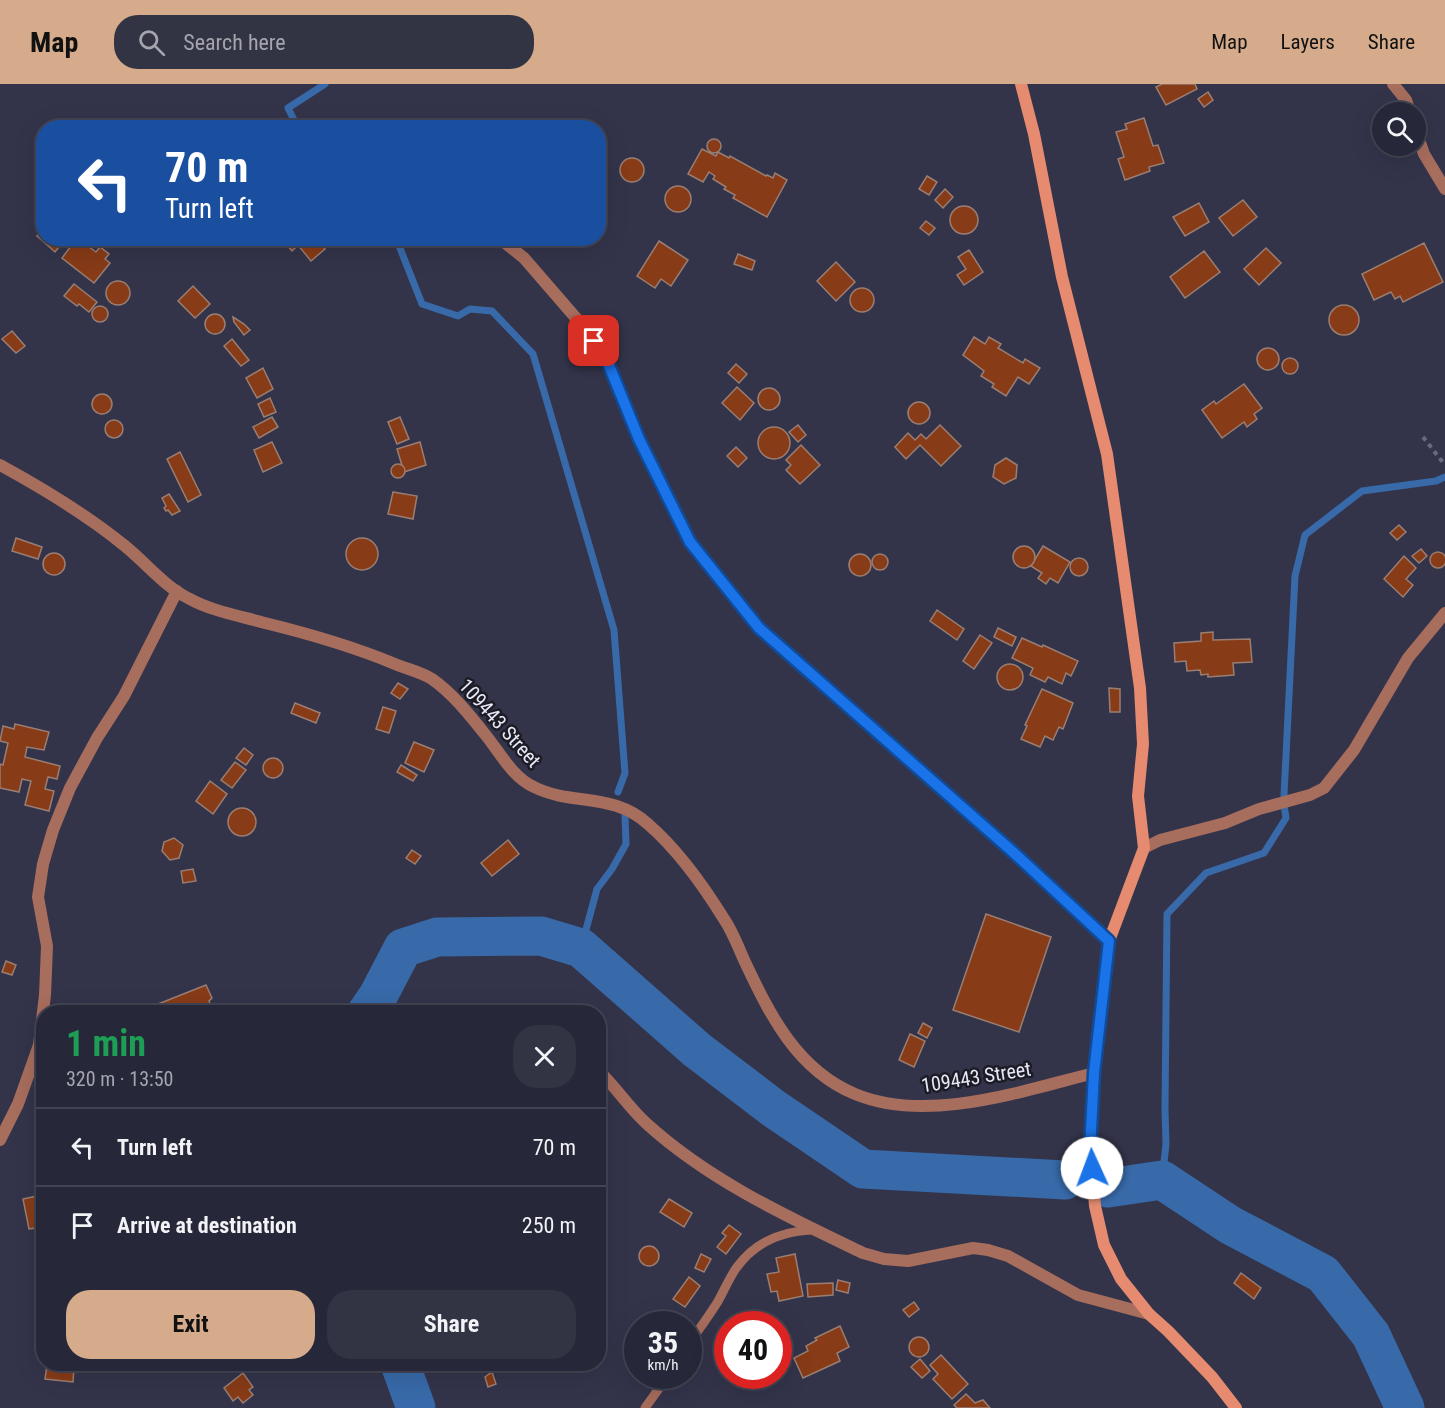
<!DOCTYPE html>
<meta charset="utf-8">
<style>
body{margin:0;font-family:"Roboto Condensed",sans-serif;background:#323343;color:#f1f3f6;height:100vh;display:flex;flex-direction:column;font-size:22px;white-space:nowrap}
*{box-sizing:border-box;margin:0}
p{font-size:20px;color:#a4a5ae}
.icon{flex:none;width:33px;height:33px;fill:none;stroke:currentColor;stroke-width:2;stroke-linecap:round;stroke-linejoin:round}
.map{position:relative;flex:1;overflow:hidden}
.sheet{position:absolute;left:36px;top:921px;width:570px;height:366px;display:flex;flex-direction:column;background:#262738;border-radius:24px;box-shadow:0 6px 24px #0002,0 0 0 2px #424453}
.sheet>*{flex:none}
.banner{position:absolute;left:36px;top:36px;width:570px;height:126px;border-radius:24px;box-shadow:0 6px 24px #0002,0 0 0 2px #424453;background:#1a4fa0;color:#fff;overflow:hidden}
.controls{position:absolute;left:1372px;top:18px;display:grid;gap:12px}
.controls a{display:grid;place-items:center;width:54px;height:54px;border-radius:50%;background:#262738;box-shadow:0 6px 24px #0002,0 0 0 2px #424453;font-size:30px}
.speed{position:absolute;left:624px;top:1227px;display:flex;gap:12px;font-size:30px;font-weight:700;text-align:center}
.speed>*{display:grid;place-content:center;width:78px;height:78px;border-radius:50%;background:#262738;box-shadow:0 6px 24px #0002,0 0 0 2px #424453;line-height:1}
.speed small{font-size:15px;font-weight:400}
.speed .limit{border:9px solid #d22;background:#fff;color:#111}
.pin{position:absolute;display:grid;place-items:center;width:51px;height:51px;color:#fff;margin:-26px;border-radius:12px;box-shadow:0 3px 9px #0006}
.me{position:absolute;width:66px;margin:-33px;rotate:358deg;stroke-linejoin:round;filter:drop-shadow(0 0 4px #0008)}
.turn{display:flex;align-items:center;gap:21px;height:126px;padding:0 30px;font-size:27px}
.turn .icon{width:78px;height:78px;stroke-width:2.5}
.turn b{display:block;font-size:42px;line-height:51px}
.round{display:grid;place-items:center;flex:none;width:63px;height:63px;border-radius:24px;background:#323343}
.head{display:flex;align-items:center;justify-content:space-between;height:102px;padding:0 30px}
h1{font-size:36px;font-weight:700;line-height:45px;color:#1e9e55}
.primary-button{display:flex;gap:12px;margin-top:auto;padding:12px 30px}
.primary-button a{flex:1;height:69px;border-radius:24px;background:#d6ab8b;color:#111;font-size:24px;font-weight:700;line-height:69px;text-align:center}
.primary-button a+a{background:#323343;color:#f1f3f6}
ul{padding:0;list-style:none}
li{display:flex;align-items:center;gap:18px;height:78px;padding:0 30px;border-top:2px solid #424453}
li div{flex:1}
li b{display:block;font-size:22px}
li em{font-style:normal}
header{display:flex;align-items:center;gap:36px;box-sizing:border-box;height:84px;padding:0 30px;background:#d6ab8b;color:#111}
header strong{font-size:28px}
nav{display:flex;gap:33px;margin-inline-start:auto;font-size:21px}
.search{width:420px;height:54px;background:#323343;display:flex;align-items:center;gap:15px;box-sizing:border-box;padding:0 21px;border-radius:24px;color:#a4a5ae;font-size:22px}
.map>svg:first-child{display:block}
</style>
<header>
<strong>Map</strong>
<div class="search"><svg class="icon" aria-label="search" viewBox="0 0 24 24"><circle cx="10" cy="10" r="6"/><path d="M15 15l6 6"/></svg>Search here</div>
<nav><a>Map</a><a>Layers</a><a>Share</a></nav>
</header>
<div class="map">
<svg width="1445" height="1324" viewBox="0 0 1445 1324">
<rect width="100%" height="100%" fill="#33344a"/>
<g fill="none" stroke-linecap="round" stroke-linejoin="round">
<g stroke="#386aa9" stroke-width="7">
<polyline points="298,44 288,24 325,0"/>
<polyline points="396,154 422,220 458,232 470,225 492,227 533,270 614,546 625,689 618,708"/>
<polyline points="1284,711 1295,492 1305,451 1362,407 1436,397 1445,393"/>
<polyline points="581,864 597,805 612,785 626,760 625,732"/>
<polyline points="1162,1096 1166,1060 1165,1025 1167,830 1206,789 1264,769 1286,734 1284,721"/>
</g>
<g stroke="#386aa9" stroke-width="39">
<polyline points="367,928 378,912 403,864 437,853 541,852 581,864 697,966 773,1024 863,1085 1065,1096"/>
<polyline points="1108,1104 1162,1096 1230,1141 1323,1190 1371,1251 1405,1324"/>
<polyline points="400,1280 416,1324"/>
</g>
</g>
<g fill="#873b17" stroke="#9a7e73" stroke-width="1.5">
<polygon points="1162,0 1195,0 1197,5 1166,21 1156,3"/>
<polygon points="1208,8 1213,16 1204,23 1198,15"/>
<polygon points="1144,34 1153,62 1158,61 1164,79 1149,83 1150,87 1125,96 1118,75 1124,73 1116,48 1127,45 1125,40"/>
<circle cx="714" cy="62" r="7"/>
<polygon points="702,65 716,72 718,68 729,74 730,72 766,92 767,91 773,94 775,89 787,96 767,133 733,114 735,111 724,105 726,103 713,95 715,92 709,88 703,98 688,90"/>
<circle cx="632" cy="86" r="12"/>
<polygon points="927,92 937,98 929,111 919,105"/>
<circle cx="678" cy="115" r="13"/>
<polygon points="945,105 953,113 943,124 935,116"/>
<polygon points="1243,116 1257,133 1233,152 1219,134"/>
<polygon points="1199,119 1209,138 1185,152 1173,133"/>
<circle cx="964" cy="136" r="14"/>
<polygon points="926,137 935,144 929,151 920,144"/>
<polygon points="44,144 44,154 66,154 55,168 37,152"/>
<polygon points="77,154 96,168 100,163 109,170 105,175 110,179 94,199 62,174"/>
<polygon points="281,154 316,154 325,165 311,177 298,161 292,167"/>
<polygon points="659,157 688,176 671,202 661,195 655,204 637,192"/>
<polygon points="1424,159 1443,198 1403,218 1400,212 1395,215 1391,208 1374,216 1362,190"/>
<polygon points="1266,164 1281,179 1259,201 1244,185"/>
<polygon points="969,166 983,188 964,201 957,191 966,185 958,173"/>
<polygon points="1204,167 1220,188 1185,214 1170,193"/>
<polygon points="738,170 755,177 752,186 734,180"/>
<polygon points="836,178 855,198 836,217 817,197"/>
<circle cx="118" cy="209" r="12"/>
<polygon points="74,200 97,218 89,228 79,220 77,222 64,212"/>
<polygon points="193,202 210,220 195,234 178,217"/>
<circle cx="862" cy="216" r="12"/>
<circle cx="1344" cy="236" r="15"/>
<circle cx="100" cy="230" r="8"/>
<circle cx="215" cy="240" r="10"/>
<polygon points="233,233 244,240 250,246 244,251 234,238"/>
<polygon points="12,247 25,262 16,269 2,255"/>
<polygon points="974,253 985,260 989,253 1001,260 998,264 1023,279 1025,275 1040,284 1029,300 1018,293 1006,312 992,303 994,300 981,292 984,287 963,271"/>
<polygon points="232,255 249,276 241,282 224,262"/>
<circle cx="1268" cy="275" r="11"/>
<circle cx="1290" cy="282" r="8"/>
<polygon points="736,280 747,290 739,299 728,289"/>
<polygon points="263,284 273,305 257,314 246,294"/>
<polygon points="1244,300 1262,324 1254,330 1257,335 1247,343 1244,338 1222,354 1202,326 1214,317 1216,320"/>
<polygon points="737,303 754,319 740,336 722,319"/>
<circle cx="769" cy="315" r="11"/>
<circle cx="102" cy="320" r="10"/>
<polygon points="270,314 276,328 264,333 258,320"/>
<circle cx="919" cy="329" r="11"/>
<polygon points="272,333 278,343 259,354 253,343"/>
<polygon points="400,333 409,355 397,360 388,338"/>
<circle cx="114" cy="345" r="9"/>
<polygon points="798,341 806,351 798,358 789,348"/>
<polygon points="940,341 961,362 941,382 920,361 906,375 895,363 908,349 915,356 921,350 926,355"/>
<circle cx="774" cy="359" r="16"/>
<polygon points="272,358 282,379 263,388 254,366"/>
<polygon points="420,358 426,381 404,388 397,365"/>
<polygon points="801,361 820,381 800,400 786,386 791,381 786,376"/>
<polygon points="736,363 747,374 738,383 727,372"/>
<polygon points="180,368 201,411 188,418 167,375"/>
<polygon points="1006,374 1017,381 1016,394 1004,400 993,393 995,381"/>
<circle cx="398" cy="387" r="7"/>
<polygon points="393,408 417,412 413,435 388,430"/>
<polygon points="169,410 180,427 172,431 168,426 166,427 164,424 166,422 162,414"/>
<polygon points="1399,441 1406,448 1397,456 1390,449"/>
<circle cx="362" cy="470" r="16"/>
<polygon points="16,454 42,463 38,475 12,467"/>
<polygon points="1043,462 1070,478 1058,499 1050,494 1046,500 1038,494 1042,489 1031,482"/>
<circle cx="1024" cy="473" r="11"/>
<polygon points="1421,465 1427,472 1419,479 1412,472"/>
<circle cx="1438" cy="476" r="8"/>
<circle cx="54" cy="480" r="11"/>
<circle cx="860" cy="481" r="11"/>
<circle cx="880" cy="478" r="8"/>
<polygon points="1404,472 1416,484 1406,495 1413,501 1403,513 1384,495"/>
<circle cx="1079" cy="483" r="9"/>
<polygon points="937,526 964,545 957,556 930,537"/>
<polygon points="998,544 1016,553 1012,562 994,553"/>
<polygon points="1213,548 1213,556 1250,555 1252,578 1233,579 1234,591 1208,593 1208,590 1201,591 1200,586 1187,587 1186,577 1175,578 1174,559 1201,557 1201,549"/>
<polygon points="980,551 992,559 974,585 963,577"/>
<polygon points="1022,554 1042,563 1043,561 1078,577 1071,592 1066,589 1062,600 1048,593 1045,598 1030,591 1033,584 1012,574"/>
<circle cx="1010" cy="593" r="13"/>
<polygon points="398,599 408,605 400,615 391,609"/>
<polygon points="1109,604 1120,605 1120,628 1110,628"/>
<polygon points="1042,605 1073,619 1063,645 1059,643 1053,656 1045,652 1040,663 1021,655 1027,642 1025,641"/>
<polygon points="295,619 320,629 316,639 291,629"/>
<polygon points="383,623 396,627 389,649 376,645"/>
<polygon points="15,640 49,648 44,666 27,663 25,673 60,682 57,695 48,693 45,705 54,707 49,727 25,721 31,697 22,695 19,708 0,704 0,680 3,681 8,659 0,657 3,642 14,645"/>
<polygon points="414,658 434,666 424,688 405,679"/>
<polygon points="244,664 253,671 246,681 236,674"/>
<circle cx="273" cy="684" r="10"/>
<polygon points="235,678 246,686 232,704 221,696"/>
<polygon points="401,681 417,691 413,697 397,688"/>
<polygon points="210,697 227,710 213,730 196,717"/>
<circle cx="242" cy="738" r="14"/>
<polygon points="174,754 183,761 179,774 170,776 162,767 164,758"/>
<polygon points="508,756 519,770 492,792 481,779"/>
<polygon points="412,766 421,772 415,780 406,774"/>
<polygon points="193,785 196,797 183,799 181,787"/>
<polygon points="986,830 1051,853 1019,948 953,926"/>
<polygon points="6,877 16,881 12,891 2,888"/>
<polygon points="206,901 212,914 209,917 213,928 138,928"/>
<polygon points="923,939 932,944 927,954 918,949"/>
<polygon points="910,950 925,957 914,983 899,976"/>
<polygon points="37,1112 43,1143 29,1145 23,1115"/>
<polygon points="669,1115 692,1129 684,1143 660,1128"/>
<polygon points="729,1141 741,1150 726,1170 717,1163 726,1152 722,1149"/>
<circle cx="649" cy="1172" r="10"/>
<polygon points="701,1170 711,1175 704,1188 695,1184"/>
<polygon points="795,1170 803,1212 779,1217 777,1207 771,1208 767,1190 779,1188 776,1174"/>
<polygon points="1241,1189 1261,1204 1254,1215 1234,1199"/>
<polygon points="689,1193 700,1202 685,1223 673,1215"/>
<polygon points="838,1196 850,1199 848,1209 836,1206"/>
<polygon points="833,1199 833,1211 808,1213 807,1200"/>
<polygon points="914,1218 919,1225 909,1233 903,1226"/>
<polygon points="840,1242 849,1263 837,1269 840,1277 803,1294 794,1274 808,1267 806,1262 817,1256 815,1254"/>
<circle cx="919" cy="1263" r="10"/>
<polygon points="941,1271 968,1300 952,1315 933,1295 938,1290 930,1281"/>
<polygon points="920,1275 930,1287 922,1294 911,1283"/>
<polygon points="47,1281 74,1284 73,1298 45,1295"/>
<polygon points="492,1288 496,1300 488,1303 485,1293"/>
<polygon points="243,1289 253,1303 249,1306 253,1311 243,1319 238,1313 233,1317 224,1304"/>
<polygon points="966,1310 975,1319 983,1316 990,1324 957,1324 954,1321"/>
</g>
<g fill="none" stroke-linecap="round" stroke-linejoin="round">
<polyline stroke="#696a7e" stroke-width="4" stroke-dasharray="4.5 4.5" stroke-linecap="butt" points="1423,353 1445,381"/>
<g stroke="#a76d5d" stroke-width="9">
<path d="M688 1261C698 1247 708 1233 717 1219 724 1207 729 1194 737 1183 756 1157 783 1147 813 1146"/>
<polyline points="645,1324 668,1292"/>
</g>
<g stroke="#a76d5d" stroke-width="12">
<polyline points="1393,0 1406,16 1410,28"/>
<polyline points="1416,47 1424,70 1445,105"/>
<polyline points="499,154 524,174 582,241 606,274 639,355 690,458 759,544 1013,768 1109,857"/>
<path d="M0 381C44 405 87 431 125 462 146 479 164 502 188 514 211 527 240 532 265 539 310 550 352 562 395 580 407 585 421 588 432 595 452 609 469 630 484 649 499 667 512 693 534 703 572 722 613 708 648 740 678 766 703 801 724 835 733 848 738 863 745 878 770 931 797 986 855 1010 927 1040 1022 1007 1094 989"/>
<polyline points="1144,764 1160,756 1225,739 1259,725 1310,711 1324,704 1354,666 1408,574 1445,529"/>
<path d="M598 986C616 1003 629 1024 647 1040 710 1097 788 1133 863 1169L884 1175 908 1177 973 1164 988 1166 1008 1172 1078 1211 1149 1230"/>
<polyline points="0,1056 18,1020 39,961 45,911 47,862 38,813 43,780 53,746 70,704 97,654 124,612 177,507"/>
</g>
<polyline stroke="#e68b70" stroke-width="12" points="1021,0 1034,50 1062,193 1107,370 1140,604 1143,660 1138,712 1144,764 1109,857 1094,989 1090,1066 1095,1122 1104,1161 1121,1195 1149,1230 1168,1247 1212,1293 1236,1324"/>
</g>
<g fill="none" stroke-linecap="round" stroke-linejoin="round">
<defs>
<polyline id="route" points="594,257 606,274 639,355 690,458 759,544 1013,768 1109,857 1094,989 1090,1066 1092,1084"/>
</defs>
<use href="#route" stroke="#114b97" stroke-width="15"/>
<use href="#route" stroke="#1a73e8" stroke-width="10"/>
</g>
<g text-anchor="middle" stroke-width="5" stroke-linejoin="round" paint-order="stroke">
<g font-size="20" fill="#e7e8f6" stroke="#1c1c26">
<text transform="translate(500 639) rotate(48)" y="7">109443 Street</text>
<text transform="translate(976 993) rotate(-9)" y="7">109443 Street</text>
</g>
</g>
</svg>
<div class="controls">
<a><svg class="icon" aria-label="search" viewBox="0 0 24 24"><circle cx="10" cy="10" r="6"/><path d="M15 15l6 6"/></svg></a>
</div>
<div class="speed"><div>35<small>km/h</small></div><div class="limit">40</div></div>
<div class="pin" style="left:594px;top:257px;background:#d93025"><svg class="icon" aria-label="arrive" viewBox="0 0 24 24"><path d="M6 21V4h12l-3 4 3 4H6"/></svg></div>
<svg class="me" style="left:1092px;top:1084px" viewBox="-20 -20 40 40"><circle r="19" fill="#fff"/><path d="M0-13L10 11 0 6-10 11z" fill="#1a73e8"/></svg>
<div class="banner">
<div class="turn"><svg class="icon" aria-label="left" viewBox="0 0 24 24"><path d="M17 20v-9H6M10 6l-5 5 5 5"/></svg><div><b>70 m</b>Turn left</div></div>
</div>
<section class="sheet">
<div class="head"><div><h1>1 min</h1><p>320 m · 13:50</p></div><a class="round"><svg class="icon" aria-label="close" viewBox="0 0 24 24"><path d="M6 6l12 12M18 6L6 18"/></svg></a></div>
<ul>
<li><svg class="icon" aria-label="left" viewBox="0 0 24 24"><path d="M17 20v-9H6M10 6l-5 5 5 5"/></svg><div><b>Turn left</b></div><em>70 m</em></li>
<li><svg class="icon" aria-label="arrive" viewBox="0 0 24 24"><path d="M6 21V4h12l-3 4 3 4H6"/></svg><div><b>Arrive at destination</b></div><em>250 m</em></li>
</ul>
<div class="primary-button"><a>Exit</a><a>Share</a></div>
</section>
</div>
